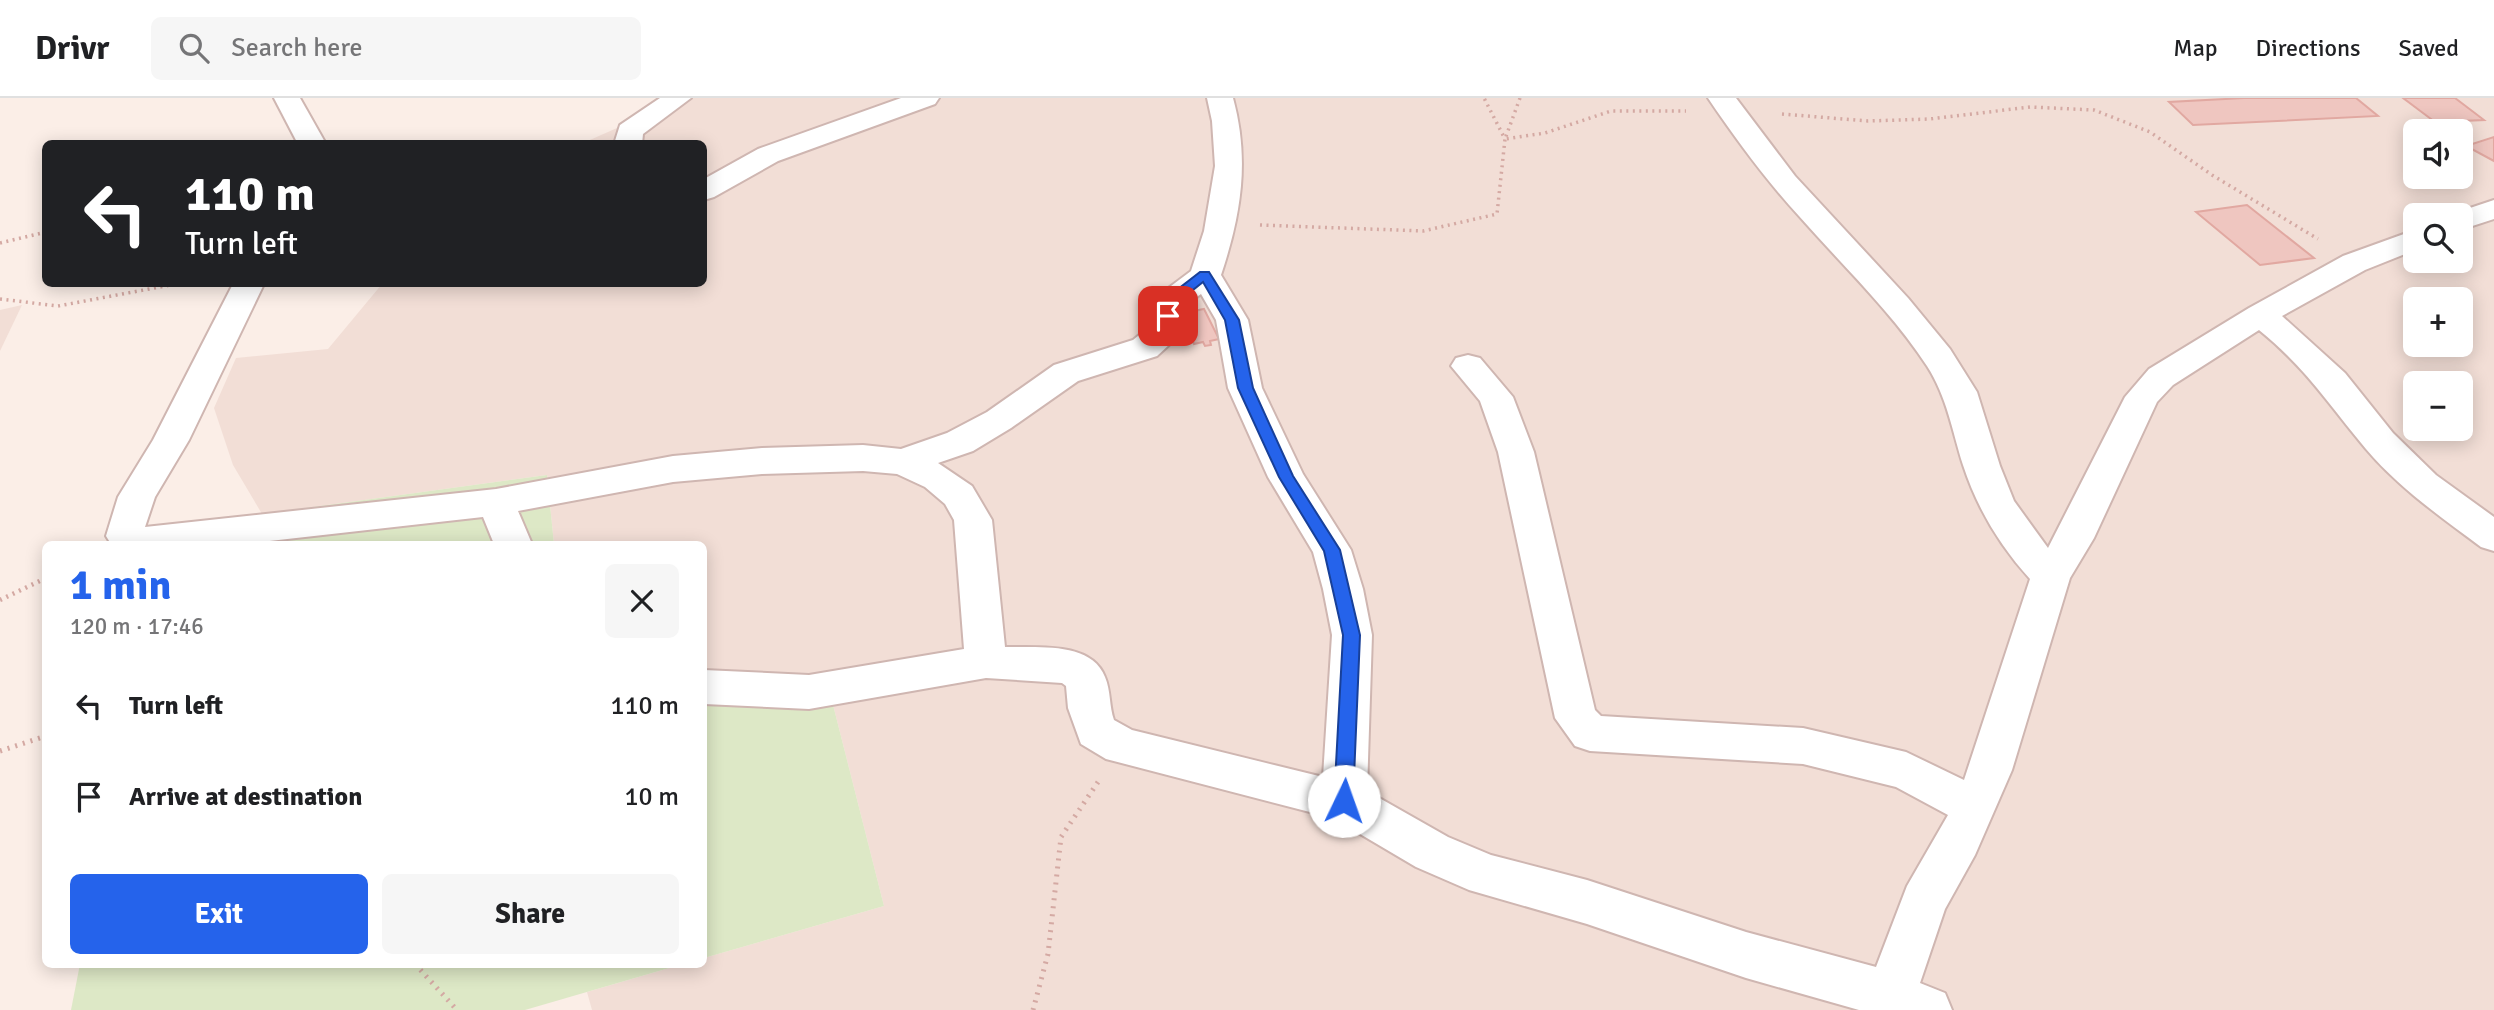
<!DOCTYPE html>
<meta charset="utf-8">
<style>
body{margin:0;font-family:Signika,sans-serif;background:#f6f6f6;color:#202124;height:100vh;display:flex;flex-direction:column;font-size:26px;white-space:nowrap}
*{box-sizing:border-box;margin:0}
p{font-size:23px;color:#757577}
.icon{flex:none;width:38px;height:38px;fill:none;stroke:currentColor;stroke-width:2;stroke-linecap:round;stroke-linejoin:round}
.map{position:relative;flex:1;overflow:hidden}
.side{position:absolute;left:42px;top:443px;width:665px;height:427px;display:flex;flex-direction:column;background:#fff;border-radius:10px;box-shadow:0 4px 18px #0003}
.side>*{flex:none}
.hud{position:absolute;left:42px;top:42px;width:665px;height:147px;border-radius:10px;box-shadow:0 4px 18px #0003;background:#202124;color:#fff;overflow:hidden}
.fabs{position:absolute;left:2403px;top:21px;display:grid;gap:14px}
.fabs a{display:grid;place-items:center;width:70px;height:70px;border-radius:10px;background:#fff;box-shadow:0 4px 18px #0003;font-size:35px}
.pin{position:absolute;display:grid;place-items:center;width:60px;height:60px;color:#fff;margin:-30px;border-radius:14px;box-shadow:0 4px 10px #0006}
.me{position:absolute;width:77px;margin:-38px;rotate:3deg;stroke-linejoin:round;filter:drop-shadow(0 0 5px #0008)}
.turn{display:flex;align-items:center;gap:24px;height:147px;padding:0 28px;font-size:32px}
.turn .icon{width:91px;height:91px;stroke-width:2.5}
.turn b{display:block;font-size:49px;line-height:60px}
.round{display:grid;place-items:center;flex:none;width:74px;height:74px;border-radius:10px;background:#f6f6f6}
.headline{display:flex;align-items:center;justify-content:space-between;height:119px;padding:0 28px}
h1{font-size:42px;font-weight:800;line-height:52px;color:#2563eb}
.cta{display:flex;gap:14px;margin-top:auto;padding:14px 28px}
.cta a{flex:1;height:80px;border-radius:10px;background:#2563eb;color:#fff;font-size:28px;font-weight:800;line-height:80px;text-align:center}
.cta a+a{background:#f6f6f6;color:#202124}
ul{padding:0;list-style:none}
li{display:flex;align-items:center;gap:21px;height:91px;padding:0 28px}
li div{flex:1}
li b{display:block;font-size:26px}
li em{font-style:normal}
header{display:flex;align-items:center;gap:42px;box-sizing:border-box;height:98px;padding:0 35px;background:#fff;border-bottom:2px solid #e0e0e0}
header strong{font-size:33px}
nav{display:flex;gap:38px;margin-inline-start:auto;font-size:24px}
.search{width:490px;height:63px;background:#f6f6f6;display:flex;align-items:center;gap:18px;box-sizing:border-box;padding:0 24px;border-radius:10px;color:#757577;font-size:26px}
.map>svg:first-child{display:block}
</style>
<header>
<strong>Drivr</strong>
<div class="search"><svg class="icon" aria-label="search" viewBox="0 0 24 24"><circle cx="10" cy="10" r="6"/><path d="M15 15l6 6"/></svg>Search here</div>
<nav><a>Map</a><a>Directions</a><a>Saved</a></nav>
</header>
<div class="map">
<svg width="2494" height="912" viewBox="0 0 2494 912">
<rect width="100%" height="100%" fill="#fbeee7"/>
<g fill="#f2ded6" fill-rule="evenodd">
<path d="M685 0H2494V912H592L587 894 683 866H704V860L884 808 828 587 704 598V446H554L547 377 262 416 233 367 214 310 236 260 328 251 382 186H704V46L583 45ZM2415 33H2460V79H2415ZM2415 117H2460V163H2415ZM2415 201H2460V247H2415ZM2415 285H2460V331H2415Z"/>
<polygon points="22,207 0,253 0,212"/>
</g>
<g fill="#dde8c6">
<polygon points="547,377 554,446 248,446 262,416"/>
<polygon points="828,587 884,808 704,860 704,598"/>
<polygon points="80,866 683,866 525,912 71,912"/>
</g>
<g fill="#efc6c0" stroke="#e1a8a1" stroke-width="2">
<polygon points="2244,0 2356,0 2378,18 2193,27 2169,4"/>
<polygon points="2403,0 2455,0 2484,22 2435,24"/>
<polygon points="2494,39 2494,63 2466,48"/>
<polygon points="2247,107 2314,160 2260,167 2196,114"/>
<polygon points="1204,211 1219,241 1210,243 1211,247 1205,248 1203,244 1194,246 1179,216"/>
</g>
<g fill="none" stroke-linecap="round" stroke-linejoin="round">
<defs>
<g id="minor">
<polygon points="274,0 300,0 326,46 298,46"/>
<polygon points="660,0 691,0 643,36 642,46 614,46 620,27"/>
<polygon points="901,0 939,0 935,6 778,63 714,99 704,102 704,81 758,51"/>
<path d="M1207 0H1233C1250 62 1241 117 1221 177L1248 222 1262 290 1303 376 1351 452 1363 491 1372 537 1367 693 1448 739 1491 757 1587 782 1746 834 1876 869 1907 788 1948 717 1896 689 1803 666 1590 653 1575 648 1555 620 1498 354 1480 303 1451 268 1456 260 1468 257 1480 260 1513 299 1534 354 1595 612 1601 618 1803 630 1906 654 1964 682 2030 481C2000 448 1977 410 1963 367 1952 332 1947 299 1927 268 1891 213 1842 167 1799 118 1766 82 1735 40 1708 0H1736L1795 78 1908 200 1950 251 1977 294 2000 368 2014 403 2048 450 2125 299 2149 271 2249 210 2343 158 2415 132V152L2365 172 2282 218 2345 275 2393 335 2436 377 2494 419V453L2481 449C2441 419 2399 390 2366 351 2329 307 2306 270 2259 232L2173 287 2157 304 2094 440 2070 480 2012 672 1975 757 1945 811 1920 885 1945 895 1952 912H1859L1746 880 1587 826 1469 792 1416 769 1333 720 1106 661 1081 646 1068 610 1066 588 1062 585 986 580 809 611 704 606V572L809 577 964 551 954 422 945 406 925 389 897 376 863 373 762 376 673 384 518 413 532 446H494L483 419 243 446H111L106 438 118 399 153 342 233 186H264L189 342 155 399 145 429 496 391 673 358 762 350 863 347 901 351 947 335 987 314 1054 267 1133 242 1144 233 1167 191 1191 173 1204 133 1215 68 1212 23ZM1201 196 1216 222 1228 290 1268 379 1313 454 1323 491 1332 537 1323 679 1132 632 1114 622C1109 608 1111 593 1105 579 1091 543 1037 550 1005 549L992 422 972 388 938 365 973 353 1011 330 1078 283 1157 258 1170 246 1191 203Z"/>
<polygon points="2494,102 2494,121 2460,132 2460,117 2449,117"/>
</g>
</defs>
<use href="#minor" stroke="#cfb6b1" stroke-width="4"/>
<g stroke="#d4a9a3" stroke-width="3.5" stroke-dasharray="2 4.5" stroke-linecap="butt">
<polyline points="1520,0 1505,41 1545,35 1611,13 1686,13"/>
<polyline points="1782,16 1868,23 1930,21 2030,9 2094,12 2150,34 2212,77 2318,141"/>
<polyline points="1260,127 1423,133 1497,116 1505,41 1484,0"/>
<polyline points="0,145 46,134"/>
<polyline points="0,201 58,208 176,186"/>
</g>
<polyline stroke="#d4a9a3" stroke-width="4.5" stroke-dasharray="2 5" stroke-linecap="butt" points="0,502 46,480"/>
<g stroke="#d4a9a3" stroke-width="5" stroke-dasharray="2 6" stroke-linecap="butt">
<polyline points="0,653 46,638"/>
<polyline points="415,866 457,912"/>
<polyline points="1033,912 1048,856 1061,739 1098,684"/>
</g>
<use href="#minor" fill="#fff" fill-rule="evenodd"/>
</g>
<polygon fill="#2563eb" stroke="#184099" stroke-width="2" points="1200,174 1209,174 1239,222 1253,290 1293,378 1340,452 1360,537 1353,703 1350,708 1337,708 1334,703 1343,537 1324,453 1279,379 1238,290 1225,222 1203,184 1183,200 1173,221 1161,218 1173,195"/>
</svg>
<div class="fabs">
<a><svg class="icon" aria-label="sound" viewBox="0 0 24 24"><path d="M4 9h4l5-4v14l-5-4H4zM17 9q2 3 0 6"/></svg></a>
<a><svg class="icon" aria-label="search" viewBox="0 0 24 24"><circle cx="10" cy="10" r="6"/><path d="M15 15l6 6"/></svg></a>
<a>+</a>
<a>−</a>
</div>
<div class="pin" style="left:1168px;top:218px;background:#d93025"><svg class="icon" aria-label="arrive" viewBox="0 0 24 24"><path d="M6 21V4h12l-3 4 3 4H6"/></svg></div>
<svg class="me" style="left:1344px;top:703px" viewBox="-20 -20 40 40"><circle r="19" fill="#fff"/><path d="M0-13L10 11 0 6-10 11z" fill="#2563eb"/></svg>
<div class="hud">
<div class="turn"><svg class="icon" aria-label="left" viewBox="0 0 24 24"><path d="M17 20v-9H6M10 6l-5 5 5 5"/></svg><div><b>110 m</b>Turn left</div></div>
</div>
<section class="side">
<div class="headline"><div><h1>1 min</h1><p>120 m · 17:46</p></div><a class="round"><svg class="icon" aria-label="close" viewBox="0 0 24 24"><path d="M6 6l12 12M18 6L6 18"/></svg></a></div>
<ul>
<li><svg class="icon" aria-label="left" viewBox="0 0 24 24"><path d="M17 20v-9H6M10 6l-5 5 5 5"/></svg><div><b>Turn left</b></div><em>110 m</em></li>
<li><svg class="icon" aria-label="arrive" viewBox="0 0 24 24"><path d="M6 21V4h12l-3 4 3 4H6"/></svg><div><b>Arrive at destination</b></div><em>10 m</em></li>
</ul>
<div class="cta"><a>Exit</a><a>Share</a></div>
</section>
</div>
